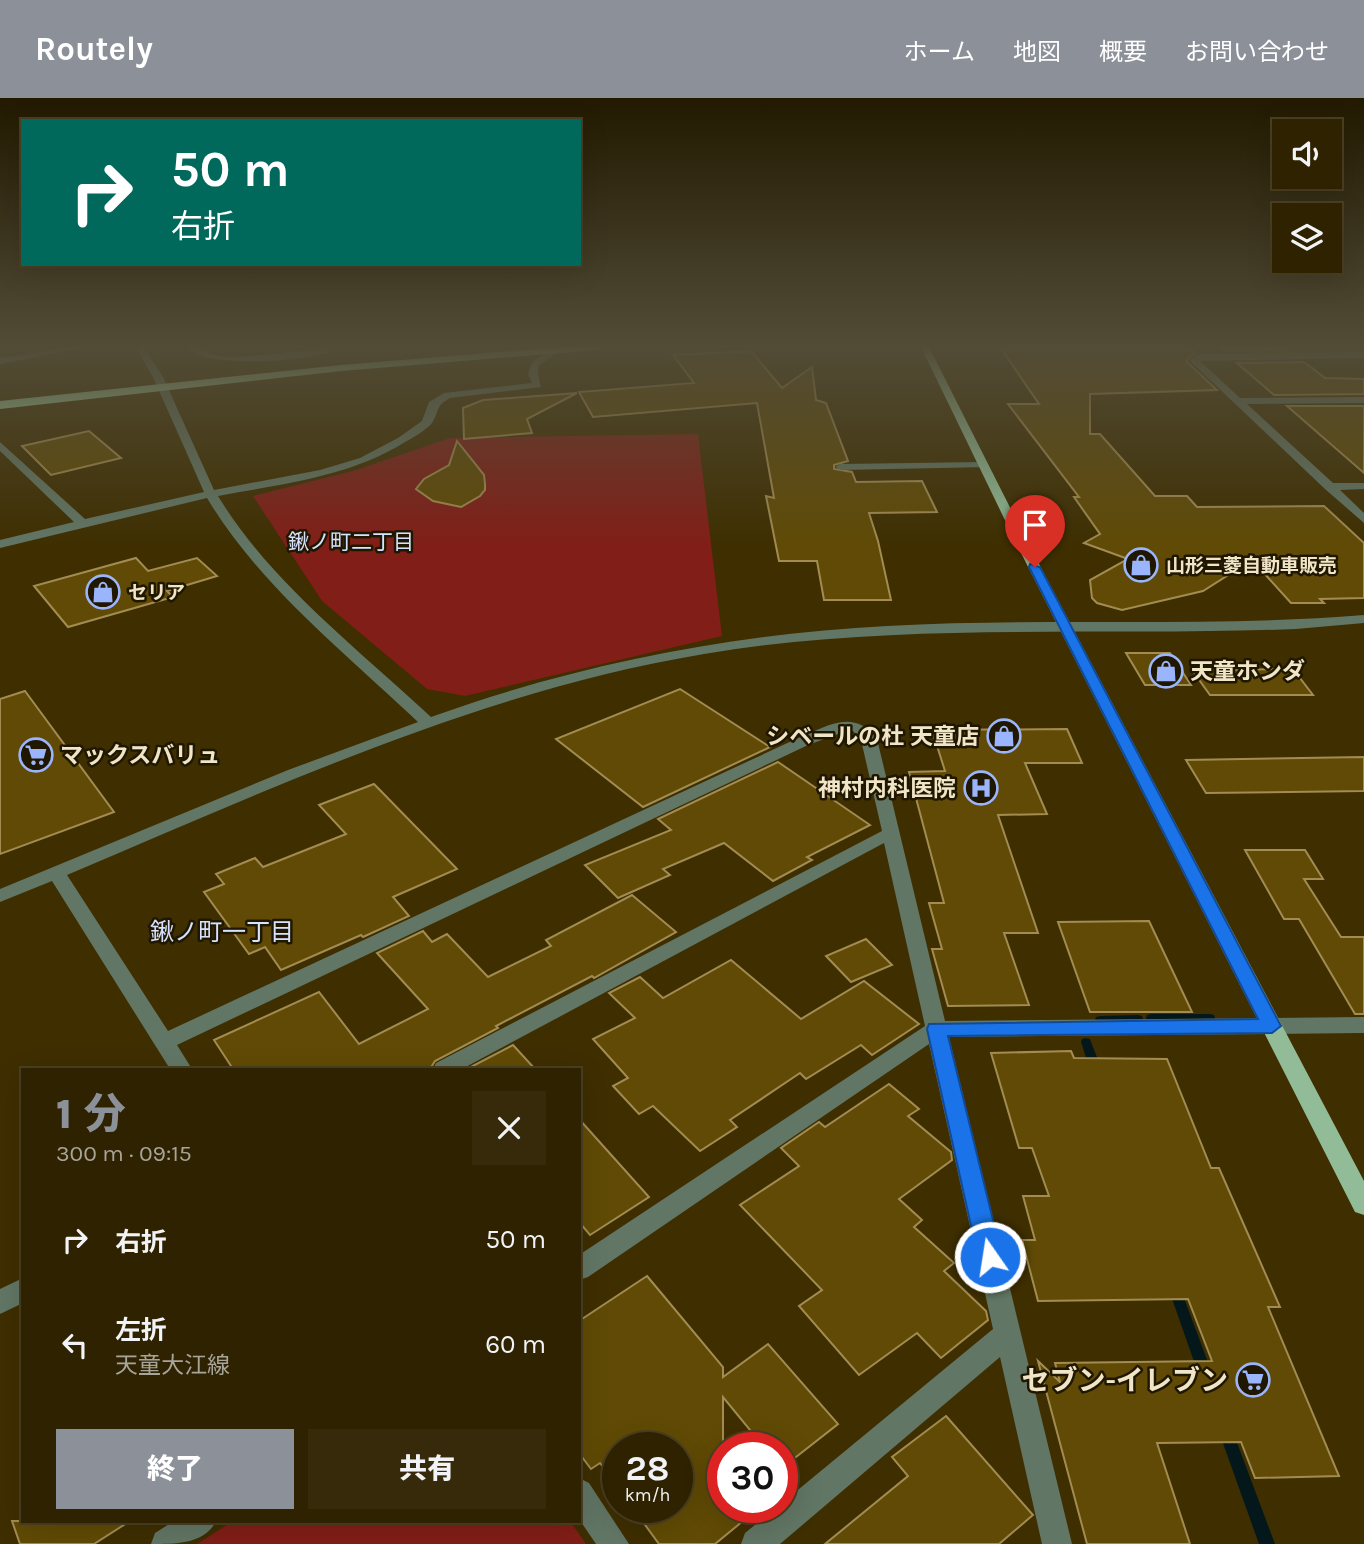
<!DOCTYPE html>
<html lang="ja">
<meta charset="utf-8">
<style>
body{margin:0;font-family:Karla,"Noto Sans JP",sans-serif;background:#362a0a;color:#f1f3f6;height:100vh;display:flex;flex-direction:column;font-size:26px;white-space:nowrap}
*{box-sizing:border-box;margin:0}
p{font-size:23px;color:#a7a499}
.icon{flex:none;width:38px;height:38px;fill:none;stroke:currentColor;stroke-width:2;stroke-linecap:round;stroke-linejoin:round}
.map{position:relative;flex:1;overflow:hidden}
.side{position:absolute;left:21px;top:970px;width:560px;height:455px;display:flex;flex-direction:column;background:#2e2200;border-radius:0px;box-shadow:0 7px 28px #0002,0 0 0 2px #493f22}
.side>*{flex:none}
.guide{position:absolute;left:21px;top:21px;width:560px;height:147px;border-radius:0px;box-shadow:0 7px 28px #0002,0 0 0 2px #493f22;background:#00695c;color:#fff;overflow:hidden}
.buttons{position:absolute;left:1272px;top:21px;display:grid;gap:14px}
.buttons a{display:grid;place-items:center;width:70px;height:70px;border-radius:0px;background:#2e2200;box-shadow:0 7px 28px #0002,0 0 0 2px #493f22;font-size:35px}
.speed{position:absolute;left:602px;top:1334px;display:flex;gap:14px;font-size:35px;font-weight:700;text-align:center}
.speed>*{display:grid;place-content:center;width:91px;height:91px;border-radius:50%;background:#2e2200;box-shadow:0 7px 28px #0002,0 0 0 2px #493f22;line-height:1}
.speed small{font-size:18px;font-weight:400}
.speed .limit{border:10px solid #d22;background:#fff;color:#111}
.pin{position:absolute;display:grid;place-items:center;width:60px;height:60px;color:#fff;margin:-72px -30px;border-radius:50% 50% 50% 0;rotate:-45deg;box-shadow:0 0 7px #0007}
.pin .icon{rotate:45deg}
.me{position:absolute;width:77px;margin:-38px;rotate:347deg;stroke-linejoin:round;filter:drop-shadow(0 0 5px #0008)}
.turn{display:flex;align-items:center;gap:24px;height:147px;padding:0 35px;font-size:32px}
.turn .icon{width:91px;height:91px;stroke-width:2.5}
.turn b{display:block;font-size:49px;line-height:60px}
.round{display:grid;place-items:center;flex:none;width:74px;height:74px;border-radius:0px;background:#362a0a}
.summary{display:flex;align-items:center;justify-content:space-between;height:119px;padding:0 35px}
h1{font-size:42px;font-weight:800;line-height:52px;color:#8c9099}
.button{display:flex;gap:14px;margin-top:auto;padding:14px 35px}
.button a{flex:1;height:80px;border-radius:0px;background:#8c9099;color:#fff;font-size:28px;font-weight:800;line-height:80px;text-align:center}
.button a+a{background:#362a0a;color:#f1f3f6}
ul{padding:0;list-style:none}
li{display:flex;align-items:center;gap:21px;height:105px;padding:0 35px}
li div{flex:1}
li b{display:block;font-size:26px}
li em{font-style:normal}
header{display:flex;align-items:center;gap:42px;box-sizing:border-box;height:98px;padding:0 35px;background:#8c9099;color:#fff}
header strong{font-size:33px}
nav{display:flex;gap:38px;margin-inline-start:auto;font-size:24px}
.map>svg:first-child{display:block}
</style>
<header>
<strong>Routely</strong>
<nav><a>ホーム</a><a>地図</a><a>概要</a><a>お問い合わせ</a></nav>
</header>
<div class="map">
<svg width="1364" height="1446" viewBox="0 0 1364 1446">
<rect width="100%" height="100%" fill="#3e2e00"/>
<g fill="#811e17">
<polygon points="698,336 722,538 465,598 427,591 322,503 253,398 353,373 450,340"/>
<polygon points="233,1423 570,1423 586,1446 197,1446"/>
</g>
<g fill="none" stroke-linecap="round" stroke-linejoin="round">
<g fill="#04181c" fill-rule="evenodd">
<polygon points="1151,916 1210,916 1214,917 1215,920 1214,923 1210,924 1151,924 1147,923 1146,920 1147,917"/>
<polygon points="1138,917 1142,918 1143,921 1142,924 1138,925 1100,926 1096,925 1095,922 1096,919 1100,918"/>
<polygon points="1086,940 1090,941 1091,944 1102,972 1100,975 1096,976 1092,975 1090,972 1081,944 1082,941"/>
<polygon points="1175,1186 1180,1188 1181,1192 1212,1275 1210,1280 1205,1282 1200,1280 1198,1275 1169,1192 1170,1188"/>
<polygon points="1226,1327 1231,1329 1233,1334 1275,1446 1259,1446 1219,1334 1221,1329"/>
</g>
</g>
<g fill="#604a05" stroke="#a28c52" stroke-width="2">
<polygon points="1000,249 1189,249 1195,256 1188,260 1187,264 1217,292 1090,296 1090,336 1100,336 1155,398 1187,398 1197,409 1324,408 1364,445 1364,500 1320,501 1324,505 1291,505 1252,462 1203,493 1122,512 1097,505 1092,500 1090,482 1128,461 1084,445 1100,436 1074,399 1079,399 1008,306 1039,306"/>
<polygon points="1218,249 1285,249 1289,252 1222,252"/>
<polygon points="751,253 782,290 812,269 816,302 826,305 848,363 834,367 834,371 852,374 856,384 922,383 937,414 869,415 878,443 891,502 824,502 817,463 779,463 766,398 774,400 757,305 593,319 579,294 694,285 673,257"/>
<polygon points="1304,264 1325,280 1364,281 1364,296 1274,297 1237,265"/>
<polygon points="577,295 527,321 532,335 464,341 463,310 483,302"/>
<polygon points="1287,308 1364,308 1364,375"/>
<polygon points="89,333 121,360 51,377 22,348"/>
<polygon points="457,343 484,377 485,386 485,392 480,398 461,409 433,403 416,391 424,381 449,367"/>
<polygon points="136,460 148,473 197,460 217,478 167,493 173,499 68,529 34,488"/>
<polygon points="1126,555 1170,555 1191,587 1145,587"/>
<polygon points="1293,571 1313,597 1210,597 1192,572"/>
<polygon points="680,591 770,649 643,709 556,641"/>
<polygon points="25,593 114,714 0,756 0,601"/>
<polygon points="1067,631 1082,665 1025,665 1047,716 998,717 1038,835 1004,835 1029,907 948,908 932,851 942,851 929,805 944,805 909,674 945,673 932,632"/>
<polygon points="1364,659 1364,693 1206,695 1186,662"/>
<polygon points="778,664 870,727 807,759 812,762 773,783 724,745 663,771 670,777 618,800 585,767 671,732 658,721"/>
<polygon points="374,686 457,771 393,799 409,818 363,839 361,837 281,872 265,849 249,856 204,794 224,786 216,776 255,760 263,769 346,736 319,707"/>
<polygon points="1245,752 1305,752 1323,781 1304,781 1341,839 1364,839 1364,916 1355,916 1299,821 1284,821"/>
<polygon points="632,797 676,834 594,880 592,878 496,928 498,930 435,963 430,971 233,971 214,942 319,894 359,946 428,911 377,855 423,833 432,844 447,836 488,879 551,848 546,842"/>
<polygon points="1149,823 1192,914 1090,914 1058,824"/>
<polygon points="866,841 892,867 851,884 826,858"/>
<polygon points="731,862 801,921 864,883 919,926 872,957 861,947 806,981 800,975 730,1022 737,1029 700,1053 653,1008 639,1016 613,988 628,980 593,941 635,920 609,895 640,879 663,900"/>
<polygon points="513,947 535,971 467,971"/>
<polygon points="1071,953 1074,960 1167,961 1211,1070 1219,1070 1280,1209 1268,1209 1339,1378 1255,1380 1241,1344 1157,1345 1190,1446 1087,1446 1038,1263 1060,1284 1055,1265 1212,1263 1188,1201 1038,1203 1022,1142 1035,1142 1023,1098 1049,1098 1032,1050 1019,1050 991,955"/>
<polygon points="889,986 919,1011 908,1018 951,1054 952,1062 899,1101 922,1122 914,1129 954,1165 944,1173 986,1213 988,1222 941,1260 917,1235 859,1277 799,1208 822,1192 740,1107 799,1068 781,1050 819,1024 825,1029"/>
<polygon points="579,1021 649,1099 590,1137 579,1124"/>
<polygon points="647,1178 723,1269 723,1279 768,1246 838,1326 782,1370 782,1349 764,1349 723,1299 723,1409 760,1409 715,1446 659,1446 632,1409 677,1409 677,1349 618,1349 618,1389 600,1365 591,1371 579,1355 579,1223"/>
<polygon points="946,1318 1033,1417 999,1446 825,1446 908,1378 892,1359"/>
<polygon points="12,1423 130,1423 94,1446 20,1446"/>
</g>
<g fill="none" stroke-linecap="round" stroke-linejoin="round">
<g fill="#627665" fill-rule="evenodd">
<polygon points="70,249 88,249 0,266 0,260"/>
<path d="M136 249H144L163 279 214 392 320 372 360 360 398 340 422 323 429 304 444 295 532 285 528 276 532 264 553 250H559V254L539 267 538 276 541 289 450 300C434 309 440 313 432 325 426 332 413 340 405 344 349 379 282 386 218 398 270 484 357 550 431 619 578 566 731 536 887 528 1046 519 1205 530 1364 517V525L1296 531C1099 539 900 523 704 556 481 593 273 690 67 777L168 933 796 641C826 629 853 609 877 641L945 923 1364 919V935L949 939 1072 1446H1042L1000 1259 780 1446H741L745 1435 777 1409H782V1405L993 1231 929 946 588 1179 579 1182V1157L925 928 884 745 462 971H433L436 965 882 733 861 642 853 633H846L808 647 177 947 192 971H170L52 783 0 804V791L288 672 418 624C344 554 259 487 207 400L0 450V442L74 424 0 353V344L85 421 204 394 153 279Z"/>
<path d="M186 249H196L217 258 237 259 340 249C316 264 207 272 186 249Z"/>
<polygon points="1364,254 1364,260 1200,263 1240,300 1364,299 1364,305 1247,306 1333,385 1364,385 1364,391 1340,392 1364,415 1364,425 1325,391 1189,262 1202,255"/>
<polygon points="983,364 989,367 987,369 841,372 835,369 841,366"/>
<polygon points="23,1180 23,1205 0,1216 0,1191"/>
<polygon points="579,1380 589,1385 629,1446 596,1446 579,1421"/>
<path d="M174 1423H216C205 1446 176 1446 151 1446L155 1435Z"/>
</g>
<polygon fill="#91bc97" fill-rule="evenodd" points="921,249 929,249 1030,449 1364,1083 1364,1117 1355,1114 1018,449"/>
<polygon fill="#a3d7ab" fill-rule="evenodd" points="560,249 601,249 596,252 341,273 0,311 0,303 341,267"/>
</g>
<linearGradient id="sky" x2="0" y2="1"><stop stop-color="#221900"/><stop offset="0.55" stop-color="#524c37"/><stop offset="1" stop-color="#524c37" stop-opacity="0"/></linearGradient>
<rect width="1364" height="451" fill="url(#sky)"/>
<polygon fill="#1a73e8" stroke="#114b97" stroke-width="2" points="1030,466 1040,469 1281,928 1272,935 948,938 1002,1159 998,1166 990,1169 982,1166 978,1159 927,931 929,926 1258,921 1029,469"/>
<defs>
<symbol id="shop-ring" viewBox="-11 -11 22 22"><circle r="9.5" fill="#201701" stroke="#9bb5fd" stroke-width="1.5"/><path d="M-5-2.5h2.3a2.7 3.5 0 0 1 5.4 0H5L5.5 6h-11ZM-1.5-2.5h3a1.5 2.3 0 0 0-3 0Z" fill="#9bb5fd"/></symbol>
<symbol id="supermarket-ring" viewBox="-11 -11 22 22"><circle r="9.5" fill="#201701" stroke="#9bb5fd" stroke-width="1.5"/><path d="M-6-5.5h2.5l.6 2H6L4.5 2H-2.5L-4.4-4H-6ZM-1.5 3.2a1.3 1.3 0 1 0 .1 0ZM3 3.2a1.3 1.3 0 1 0 .1 0Z" fill="#9bb5fd"/></symbol>
<symbol id="hospital-ring" viewBox="-11 -11 22 22"><circle r="9.5" fill="#201701" stroke="#9bb5fd" stroke-width="1.5"/><path d="M-5-5h3v3.5h4V-5h3V5h-3V1.5h-4V5h-3Z" fill="#9bb5fd"/></symbol>
</defs>
<g fill-rule="evenodd">
<use href="#shop-ring" x="1122" y="448" width="38" height="38"/>
<use href="#shop-ring" x="84" y="475" width="38" height="38"/>
<use href="#shop-ring" x="1147" y="554" width="38" height="38"/>
<use href="#shop-ring" x="985" y="619" width="38" height="38"/>
<use href="#supermarket-ring" x="17" y="638" width="38" height="38"/>
<use href="#hospital-ring" x="962" y="671" width="38" height="38"/>
<use href="#supermarket-ring" x="1234" y="1263" width="38" height="38"/>
</g>
<g text-anchor="middle" stroke-width="5" stroke-linejoin="round" paint-order="stroke">
<g font-size="19" font-weight="bold" fill="#f0e5c7" stroke="#201701" text-anchor="start">
<text x="1166" y="474">山形三菱自動車販売</text>
<text x="128" y="501">セリア</text>
</g>
<g font-size="21" fill="#d7e2fe" stroke="#201701">
<text x="351" y="451">鍬ノ町二丁目</text>
</g>
<g font-size="23" font-weight="bold" fill="#f0e5c7" stroke="#201701" text-anchor="start">
<text x="1190" y="581">天童ホンダ</text>
<text x="979" y="646" text-anchor="end">シベールの杜 天童店</text>
<text x="60" y="665">マックスバリュ</text>
<text x="956" y="698" text-anchor="end">神村内科医院</text>
</g>
<g font-size="24" fill="#d7e2fe" stroke="#201701">
<text x="222" y="842">鍬ノ町一丁目</text>
</g>
<g font-size="28" font-weight="bold" fill="#f0e5c7" stroke="#201701" text-anchor="end">
<text x="1228" y="1292">セブン-イレブン</text>
</g>
</g>
</svg>
<div class="buttons">
<a><svg class="icon" aria-label="sound" viewBox="0 0 24 24"><path d="M4 9h4l5-4v14l-5-4H4zM17 9q2 3 0 6"/></svg></a>
<a><svg class="icon" aria-label="layers" viewBox="0 0 24 24"><path d="M12 4l9 5-9 5-9-5zM3 14l9 5 9-5"/></svg></a>
</div>
<div class="speed"><div>28<small>km/h</small></div><div class="limit">30</div></div>
<div class="pin" style="left:1035px;top:469px;background:#d93025"><svg class="icon" aria-label="arrive" viewBox="0 0 24 24"><path d="M6 21V4h12l-3 4 3 4H6"/></svg></div>
<svg class="me" style="left:990px;top:1159px" viewBox="-20 -20 40 40"><circle r="17" fill="#1a73e8" stroke="#fff" stroke-width="3"/><path d="M0-11L8 9 0 5-8 9z" fill="#fff"/></svg>
<div class="guide">
<div class="turn"><svg class="icon" aria-label="right" viewBox="0 0 24 24"><path d="M7 20v-9h11M14 6l5 5-5 5"/></svg><div><b>50 m</b>右折</div></div>
</div>
<section class="side">
<div class="summary"><div><h1>1 分</h1><p>300 m · 09:15</p></div><a class="round"><svg class="icon" aria-label="close" viewBox="0 0 24 24"><path d="M6 6l12 12M18 6L6 18"/></svg></a></div>
<ul>
<li><svg class="icon" aria-label="right" viewBox="0 0 24 24"><path d="M7 20v-9h11M14 6l5 5-5 5"/></svg><div><b>右折</b></div><em>50 m</em></li>
<li><svg class="icon" aria-label="left" viewBox="0 0 24 24"><path d="M17 20v-9H6M10 6l-5 5 5 5"/></svg><div><b>左折</b><p>天童大江線</p></div><em>60 m</em></li>
</ul>
<div class="button"><a>終了</a><a>共有</a></div>
</section>
</div>
